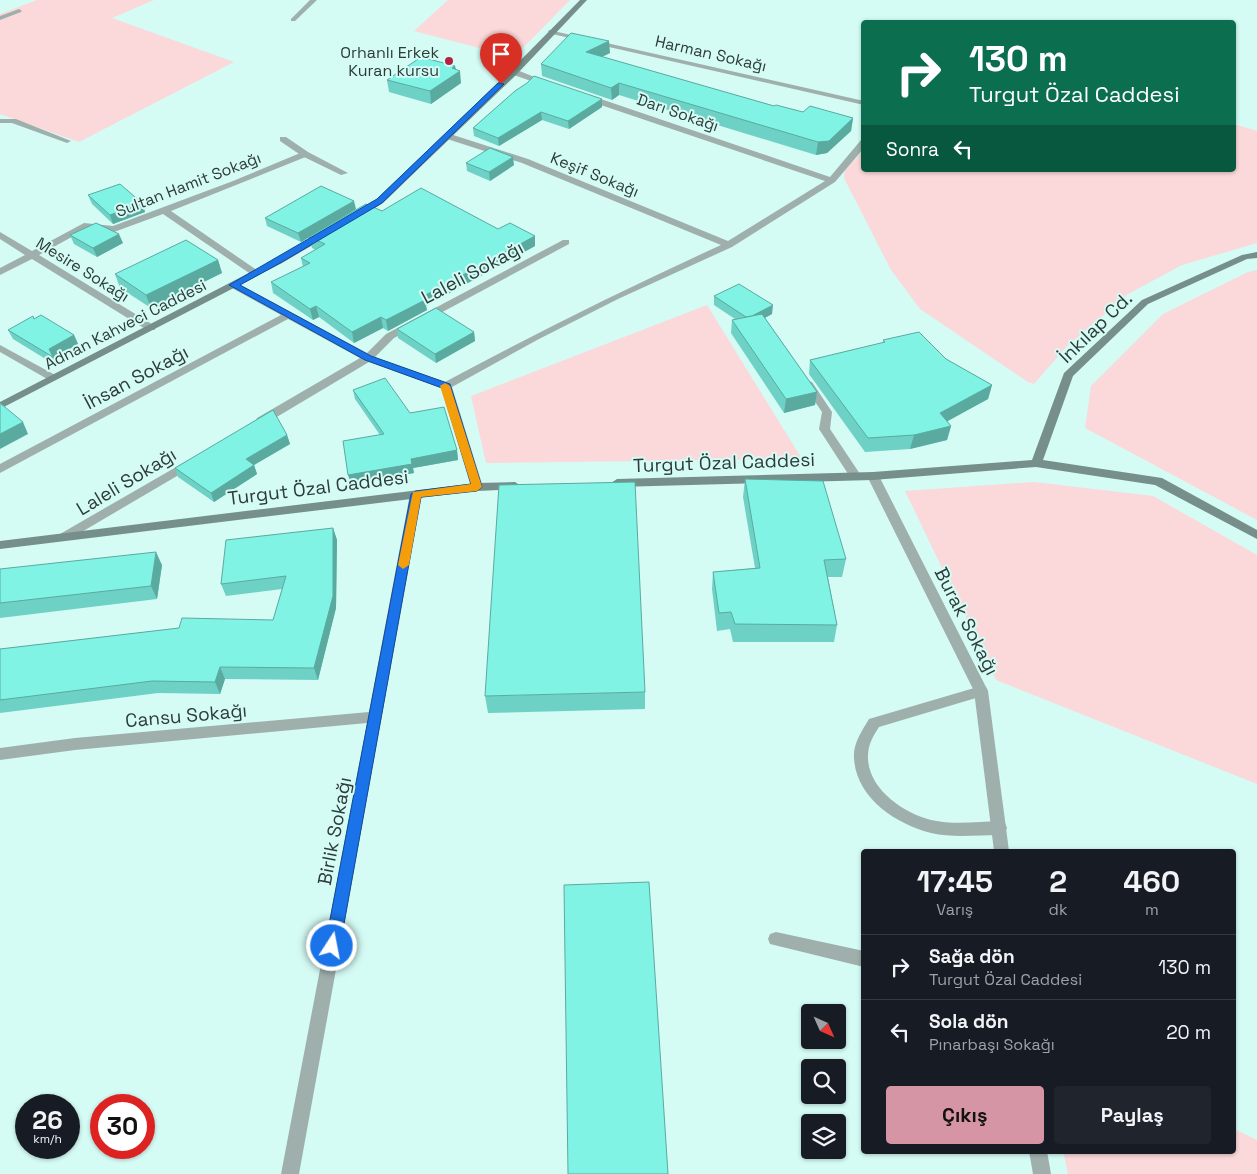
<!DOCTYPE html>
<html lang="tr">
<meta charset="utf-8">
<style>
body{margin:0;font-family:"Space Grotesk",sans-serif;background:#20242c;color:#f1f3f6;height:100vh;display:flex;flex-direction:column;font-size:19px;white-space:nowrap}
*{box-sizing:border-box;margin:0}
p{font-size:16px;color:#9ea1a6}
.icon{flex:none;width:28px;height:28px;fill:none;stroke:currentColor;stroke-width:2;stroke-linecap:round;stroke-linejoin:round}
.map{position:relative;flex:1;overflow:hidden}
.side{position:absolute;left:861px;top:849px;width:375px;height:305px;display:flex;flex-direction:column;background:#171b24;border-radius:5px;box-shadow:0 1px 4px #0004}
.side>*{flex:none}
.banner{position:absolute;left:861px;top:20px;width:375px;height:152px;border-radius:5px;box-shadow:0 1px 4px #0004;background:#0b6e4f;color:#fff;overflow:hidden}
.needle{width:32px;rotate:135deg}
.controls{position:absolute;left:801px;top:1004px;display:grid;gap:10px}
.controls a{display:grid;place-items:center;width:45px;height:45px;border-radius:5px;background:#171b24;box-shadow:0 1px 4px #0004;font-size:25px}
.speed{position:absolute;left:15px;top:1094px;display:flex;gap:10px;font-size:25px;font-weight:700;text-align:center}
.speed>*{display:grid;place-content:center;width:65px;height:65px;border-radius:50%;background:#171b24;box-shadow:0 1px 4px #0004;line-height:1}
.speed small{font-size:12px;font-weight:400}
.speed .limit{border:8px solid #d22;background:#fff;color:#111}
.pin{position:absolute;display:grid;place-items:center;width:42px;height:42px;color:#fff;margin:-51px -21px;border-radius:50% 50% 50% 0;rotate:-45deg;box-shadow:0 0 5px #0007}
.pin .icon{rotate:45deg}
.me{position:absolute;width:55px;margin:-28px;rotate:11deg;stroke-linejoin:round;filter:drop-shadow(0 0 4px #0008)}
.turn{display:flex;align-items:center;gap:18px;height:105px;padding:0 25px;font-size:22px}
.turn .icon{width:65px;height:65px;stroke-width:2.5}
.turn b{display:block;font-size:35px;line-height:42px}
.then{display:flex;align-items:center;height:48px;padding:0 25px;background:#0003;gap:10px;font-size:19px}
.eta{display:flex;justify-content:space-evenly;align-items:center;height:85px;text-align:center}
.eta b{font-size:30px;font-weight:700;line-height:35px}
.button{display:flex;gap:10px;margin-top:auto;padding:10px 25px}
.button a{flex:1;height:58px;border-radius:5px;background:#d695a4;color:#111;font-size:20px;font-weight:700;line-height:58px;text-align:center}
.button a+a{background:#20242c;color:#f1f3f6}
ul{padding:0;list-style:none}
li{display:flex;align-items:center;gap:15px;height:65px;padding:0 25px;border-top:1px solid #363941}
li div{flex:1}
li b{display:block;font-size:19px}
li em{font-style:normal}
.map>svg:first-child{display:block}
</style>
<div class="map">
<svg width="1257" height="1174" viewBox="0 0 1257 1174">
<rect width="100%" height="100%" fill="#d5fbf5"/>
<g fill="#fbd8d9">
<polygon points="37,0 154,0 112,18 234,62 79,142 0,114 0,14"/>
<polygon points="448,0 570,0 514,57 414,31"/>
<polygon points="1234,124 1257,131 1257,243 1182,265 1128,294 1066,347 1034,384 1028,382 920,309 891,270 844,178 845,170 864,150 864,170 1234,170"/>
<polygon points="1257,270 1257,520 1085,428 1091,386 1163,314 1248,272"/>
<polygon points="707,305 802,459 486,463 471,396"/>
<polygon points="1034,482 1153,496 1257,555 1257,784 996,680 905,491"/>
<polygon points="1234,1129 1257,1140 1257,1174 1068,1174 1063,1151 1234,1151"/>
</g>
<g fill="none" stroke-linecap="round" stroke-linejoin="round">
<g fill="#9fafac" fill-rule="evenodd">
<polygon points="19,9 22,11 21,12 0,20 0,16"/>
<polygon points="0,119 16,119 71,141 67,143 12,123 0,123"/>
<polygon points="280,137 286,137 308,152 348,173 341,175 302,156 280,141"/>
<polygon points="808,381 812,382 832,412 830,429 862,477 860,480 852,480 819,429 822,412 803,384"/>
<path d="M981 686 986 687 988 691 986 695 879 727C873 736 868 745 868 756 867 788 903 813 931 820 953 825 977 822 1000 821L1005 823 1007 828 1005 833 1000 835C977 835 953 838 931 833 896 824 856 798 854 758 853 743 862 731 869 719Z"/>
</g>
<g fill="#9fafac" fill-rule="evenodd">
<polygon points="310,0 317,0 295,21 291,21 291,19"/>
<polygon points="549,30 864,101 864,105 552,34 548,32"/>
<polygon points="511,70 517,70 552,84 545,86 511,74"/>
<path d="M583 95H589L830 177 861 140H864V148L835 182 732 247 618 299 539 339 452 387 483 487 481 490H473L471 487 441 388 369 362 265 424H257L256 421 257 418 360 358 288 319 0 473V464L281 315 230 287V283H236L367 353 386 334 563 240H569V244L394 338 375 357 445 382C536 333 627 288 721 245L522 163 444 138V134H450L528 159 728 241 825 181 583 99Z"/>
<polygon points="305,151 309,154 308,156 171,211 258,271 258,275 252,275 163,214 114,232 88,228 39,255 155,326 155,330 147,330 32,259 0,275 0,268 25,255 0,239 0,232 32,251 84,223 113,226 233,181"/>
<polygon points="0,345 57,376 58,378 53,381 49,380 0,352"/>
<polygon points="190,459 194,460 196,463 194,466 68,540 60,540 58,537 60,534"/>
<polygon points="873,472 879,476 988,691 1009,851 994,851 974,691 867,476"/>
<polygon points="416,490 422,494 299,1174 281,1174 367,723 75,750 0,760 0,748 75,738 369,712 410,494"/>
<polygon points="776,932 864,951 864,967 770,944 768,939 770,934"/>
<polygon points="1029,1151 1047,1151 1051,1174 1033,1174"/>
</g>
<g fill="#778f8b" fill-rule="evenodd">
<polygon points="580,0 587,0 517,74 383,203 360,217 354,217 354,213 377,199 511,70"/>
<polygon points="325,231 328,232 328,236 282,263 0,409 0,402 276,259"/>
<polygon points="1257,252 1257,258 1247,259 1148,304 1073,376 1043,460 1162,478 1257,530 1257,539 1155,485 1036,467 873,480 617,487 611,483 617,479 873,472 1032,460 1064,373 1142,300 1242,255"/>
<polygon points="515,482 521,486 519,489 477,491 0,549 0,541 477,483"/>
</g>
</g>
<g fill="#6ed1c5">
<polygon points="610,53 602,57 774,106 803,112 853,118 851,131 827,153 816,155 619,95 612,100 542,76 541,64"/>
<polygon points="455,66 456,69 461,83 431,104 389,92 387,80"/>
<polygon points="515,91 602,107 569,129 542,120 499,146 474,136 473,128"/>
<polygon points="466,163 514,165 490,181 467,171"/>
<polygon points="88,195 142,203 145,212 113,224 92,204"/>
<polygon points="356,209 301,242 267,226 265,218"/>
<polygon points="382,211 498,229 535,236 535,246 426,306 427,310 388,331 383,328 354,343 319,317 313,320 273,293 271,282 303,267 301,258 316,250 312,248 309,237"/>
<polygon points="70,235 123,243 97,257 74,244"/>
<polygon points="218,260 222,273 151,308 120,288 115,274"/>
<polygon points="714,296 772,314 765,318 817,392 815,405 784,413 731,333 732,320 735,319 714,305"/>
<polygon points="34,319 74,335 78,344 54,358 57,366 13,339 8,330"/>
<polygon points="397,329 474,332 475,341 436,363 398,338"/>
<polygon points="883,340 946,359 992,385 988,399 947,421 951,426 947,440 910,449 865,452 809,374 810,360 883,343"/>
<polygon points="353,390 410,413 457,450 458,460 413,468 414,473 351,484 380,435 355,399"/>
<polygon points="287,435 290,444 254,465 257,474 214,502 178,477 175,468"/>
<polygon points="745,479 846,559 842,577 828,577 837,625 834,642 733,642 730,629 717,631 712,589 713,572 755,568 743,497"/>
<polygon points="333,528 337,540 336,608 318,680 225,679 220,694 158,693 0,713 0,649 179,628 273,620 282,589 226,596 221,584"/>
<polygon points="162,565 157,599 0,618 0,569"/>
<polygon points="645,692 645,709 488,713 485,696"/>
</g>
<g fill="#5aaaa0">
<polygon points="609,41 610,53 586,64 586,52"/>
<polygon points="455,66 456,73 460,71 461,83 431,104 430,91 452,68"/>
<polygon points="619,83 619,95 612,100 611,88"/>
<polygon points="602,99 602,107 569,129 568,121"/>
<polygon points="541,112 542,120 499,146 498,138"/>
<polygon points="853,118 851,131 827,153 816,155 818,142"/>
<polygon points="513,157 514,165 490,181 489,172"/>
<polygon points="354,201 356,209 301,242 298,233"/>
<polygon points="142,203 145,212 113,224 110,215"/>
<polygon points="119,234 123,243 97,257 93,248"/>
<polygon points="535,236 535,246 426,306 427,310 388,331 386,320 422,297"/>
<polygon points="218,260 222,273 151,308 146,295"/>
<polygon points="773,305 772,314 747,327 748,318"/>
<polygon points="316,306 319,317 313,320 310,309"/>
<polygon points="381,317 383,328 354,343 352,332"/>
<polygon points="474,332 475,341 436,363 435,354"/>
<polygon points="74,335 78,344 53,358 49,349"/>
<polygon points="992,385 988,399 937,427 940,413"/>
<polygon points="817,392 815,405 784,413 786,399"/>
<polygon points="23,422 28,434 0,449 0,434"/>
<polygon points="951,426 947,440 910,449 914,435"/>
<polygon points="287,435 290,444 249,468 246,459"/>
<polygon points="457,450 458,460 413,468 414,473 351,484 348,475 411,459"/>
<polygon points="254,465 257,474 214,502 211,493"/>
<polygon points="333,528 337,540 336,608 318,680 314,668"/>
<polygon points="156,552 162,565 157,599 151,586"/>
<polygon points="220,667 225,679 220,694 215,682"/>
</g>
<g fill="#80f3e5" stroke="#5aaaa0">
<polygon points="571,33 609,41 586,52 774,106 776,105 803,112 810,106 853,118 829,141 818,142 619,83 611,88 541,64"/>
<polygon points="421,57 455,66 452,68 460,71 430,91 387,80"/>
<polygon points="534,76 602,99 568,121 541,112 498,138 473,128 515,91 527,83"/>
<polygon points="490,148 513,157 489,172 466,163"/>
<polygon points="120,184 142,203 110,215 88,195"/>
<polygon points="321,186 354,201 298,233 265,218"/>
<polygon points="421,188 498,229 510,223 535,236 422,297 425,300 386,320 381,317 352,332 316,306 310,309 271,282 310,263 301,258 325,244 309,237 366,204 382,211"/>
<polygon points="96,223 119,234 93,248 70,235"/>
<polygon points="186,240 218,260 146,295 115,274"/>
<polygon points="739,284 773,305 752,316 746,317 714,296"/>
<polygon points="436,308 474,332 435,354 397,329"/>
<polygon points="762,314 817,392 786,399 732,320"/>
<polygon points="41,315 74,335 49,349 53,357 8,330 33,316 34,319"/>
<polygon points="919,332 946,359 992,385 940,413 951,426 914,435 868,438 810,360 885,342 883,340"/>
<polygon points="385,378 410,413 444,407 457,450 411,459 412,464 348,475 343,441 384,434 353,390"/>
<polygon points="0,403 23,422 0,434"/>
<polygon points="273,410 287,435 246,459 254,465 211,493 175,468"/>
<polygon points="745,479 823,481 846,559 824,560 837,625 735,624 731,612 719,613 713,572 760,568"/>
<polygon points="635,482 645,692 485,696 499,485"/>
<polygon points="333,528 333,596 314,668 220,667 215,682 152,681 0,700 0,649 179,628 182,618 273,620 286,576 221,584 226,540"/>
<polygon points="156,552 151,586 0,603 0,569"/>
<polygon points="649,882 668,1174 568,1174 564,885"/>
</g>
<polygon fill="#1a73e8" stroke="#114b97" points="498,83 504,84 382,203 282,262 240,285 371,356 450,384 482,487 477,491 421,497 340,946 338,950 332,952 327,950 325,946 411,494 416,491 471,484 442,388 365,360 229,285 377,199"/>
<polygon fill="#f59e0b" points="445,383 450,386 482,487 477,491 421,497 409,565 403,569 398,565 413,492 471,484 440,386"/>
<circle fill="#b5223f" stroke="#d5fbf5" stroke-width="2" cx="449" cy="61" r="5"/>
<g text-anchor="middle" stroke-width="4" stroke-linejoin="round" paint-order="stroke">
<g font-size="16" fill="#2d3c3a" stroke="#d5fbf5" text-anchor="end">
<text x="439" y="58">Orhanlı Erkek<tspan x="439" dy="18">Kuran kursu</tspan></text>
</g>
<g font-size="16" fill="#2d3c3a" stroke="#d5fbf5">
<text transform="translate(711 53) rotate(13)" y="6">Harman Sokağı</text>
<text transform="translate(678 112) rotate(19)" y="6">Darı Sokağı</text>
<text transform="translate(595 174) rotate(22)" y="6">Keşif Sokağı</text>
<text transform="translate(188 184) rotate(-21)" y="6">Sultan Hamit Sokağı</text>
<text transform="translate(83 269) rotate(32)" y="6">Mesire Sokağı</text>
<text transform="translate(125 324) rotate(-27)" y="6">Adnan Kahveci Caddesi</text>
</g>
<g font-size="19" fill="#2d3c3a" stroke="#d5fbf5">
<text transform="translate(472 272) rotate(-28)" y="7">Laleli Sokağı</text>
<text transform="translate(1095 327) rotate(-44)" y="7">İnkılap Cd.</text>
<text transform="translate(136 377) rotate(-28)" y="7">İhsan Sokağı</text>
<text transform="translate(724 462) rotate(-2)" y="7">Turgut Özal Caddesi</text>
<text transform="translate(126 481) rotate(-31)" y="7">Laleli Sokağı</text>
<text transform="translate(318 487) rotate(-7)" y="7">Turgut Özal Caddesi</text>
<text transform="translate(967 621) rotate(63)" y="7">Burak Sokağı</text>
<text transform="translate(186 715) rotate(-5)" y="7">Cansu Sokağı</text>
<text transform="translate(334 831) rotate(-79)" y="7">Birlik Sokağı</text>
</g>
</g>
</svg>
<div class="controls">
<a><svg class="needle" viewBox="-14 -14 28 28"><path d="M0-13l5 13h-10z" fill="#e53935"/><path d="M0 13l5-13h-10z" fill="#9ea1a6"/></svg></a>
<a><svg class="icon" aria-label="search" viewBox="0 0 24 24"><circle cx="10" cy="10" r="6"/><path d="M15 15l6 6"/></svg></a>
<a><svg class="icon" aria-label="layers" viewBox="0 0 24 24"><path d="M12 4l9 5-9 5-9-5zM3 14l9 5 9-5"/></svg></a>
</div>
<div class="speed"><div>26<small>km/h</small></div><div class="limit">30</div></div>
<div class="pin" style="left:501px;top:84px;background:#d93025"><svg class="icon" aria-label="arrive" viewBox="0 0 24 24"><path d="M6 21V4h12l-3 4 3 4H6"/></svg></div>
<svg class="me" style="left:332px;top:946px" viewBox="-20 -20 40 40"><circle r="17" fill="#1a73e8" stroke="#fff" stroke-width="3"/><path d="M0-11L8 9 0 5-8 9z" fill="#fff"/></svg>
<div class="banner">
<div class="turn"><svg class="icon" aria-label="right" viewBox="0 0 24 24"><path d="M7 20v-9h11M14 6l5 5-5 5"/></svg><div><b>130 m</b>Turgut Özal Caddesi</div></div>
<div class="then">Sonra<svg class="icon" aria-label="left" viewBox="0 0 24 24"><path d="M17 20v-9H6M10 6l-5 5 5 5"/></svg></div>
</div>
<section class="side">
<div class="eta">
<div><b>17:45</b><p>Varış</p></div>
<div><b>2</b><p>dk</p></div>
<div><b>460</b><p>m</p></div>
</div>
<ul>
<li><svg class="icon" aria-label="right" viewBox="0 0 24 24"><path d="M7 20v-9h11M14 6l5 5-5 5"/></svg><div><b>Sağa dön</b><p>Turgut Özal Caddesi</p></div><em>130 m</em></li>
<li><svg class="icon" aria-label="left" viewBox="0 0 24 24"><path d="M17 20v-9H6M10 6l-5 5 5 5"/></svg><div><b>Sola dön</b><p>Pınarbaşı Sokağı</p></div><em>20 m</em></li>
</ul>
<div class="button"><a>Çıkış</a><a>Paylaş</a></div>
</section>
</div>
